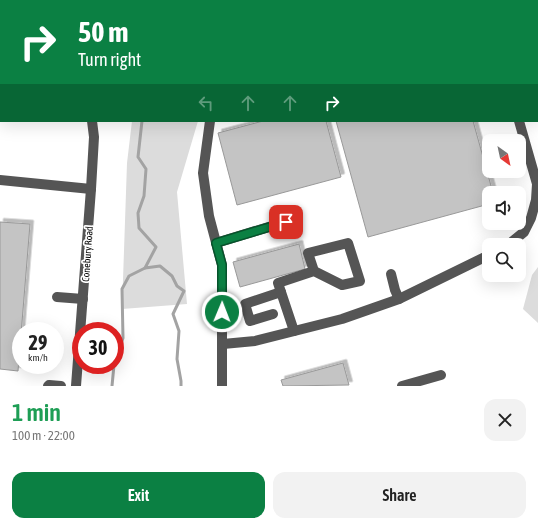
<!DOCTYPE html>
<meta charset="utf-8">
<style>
body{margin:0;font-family:"Asap Condensed",sans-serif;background:#f2f2f2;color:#222;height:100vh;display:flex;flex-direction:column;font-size:15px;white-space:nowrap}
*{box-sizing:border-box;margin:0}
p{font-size:13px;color:#767676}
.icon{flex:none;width:22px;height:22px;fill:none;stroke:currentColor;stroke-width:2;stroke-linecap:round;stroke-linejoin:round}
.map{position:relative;height:386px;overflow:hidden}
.side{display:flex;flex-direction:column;background:#fff;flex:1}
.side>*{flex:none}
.hud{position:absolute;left:0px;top:0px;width:538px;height:122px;box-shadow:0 4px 16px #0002;background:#0b8043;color:#fff;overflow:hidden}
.needle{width:26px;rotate:147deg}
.fabs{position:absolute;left:482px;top:134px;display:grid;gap:8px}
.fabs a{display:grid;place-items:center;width:44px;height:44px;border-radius:8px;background:#fff;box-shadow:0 4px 16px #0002;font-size:20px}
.speed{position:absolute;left:12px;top:322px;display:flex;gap:8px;font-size:20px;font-weight:700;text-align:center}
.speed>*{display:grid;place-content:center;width:52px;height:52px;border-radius:50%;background:#fff;box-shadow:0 4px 16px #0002;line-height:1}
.speed small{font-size:10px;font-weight:400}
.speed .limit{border:6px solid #d22;background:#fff;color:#111}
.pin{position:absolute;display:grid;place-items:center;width:34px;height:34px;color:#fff;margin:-17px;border-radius:8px;box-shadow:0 2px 6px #0006}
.me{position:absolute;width:44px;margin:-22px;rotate:1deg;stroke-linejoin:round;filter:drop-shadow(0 0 3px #0008)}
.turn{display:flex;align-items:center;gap:14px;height:84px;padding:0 12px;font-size:18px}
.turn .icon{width:52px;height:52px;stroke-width:2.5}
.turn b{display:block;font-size:28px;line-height:34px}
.lanes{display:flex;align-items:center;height:38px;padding:0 12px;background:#0003;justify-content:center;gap:20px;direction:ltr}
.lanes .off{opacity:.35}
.round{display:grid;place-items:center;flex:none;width:42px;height:42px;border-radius:12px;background:#f2f2f2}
.head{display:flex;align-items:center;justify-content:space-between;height:68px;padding:0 12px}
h1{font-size:24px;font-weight:600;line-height:30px;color:#1e9e55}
.button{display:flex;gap:8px;margin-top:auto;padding:8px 12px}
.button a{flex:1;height:46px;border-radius:12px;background:#0b8043;color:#fff;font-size:16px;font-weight:600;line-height:46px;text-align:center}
.button a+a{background:#f2f2f2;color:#222}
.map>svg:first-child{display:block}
</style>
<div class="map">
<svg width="538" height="386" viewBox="0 0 538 386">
<defs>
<filter id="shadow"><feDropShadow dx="3.5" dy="-3.5" stdDeviation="0" flood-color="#0004"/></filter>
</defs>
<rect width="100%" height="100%" fill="#fff"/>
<g fill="#dcdcdc">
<polygon points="132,121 198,121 177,192 187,304 122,309 127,163"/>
<polygon points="538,267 538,323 523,309 532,275"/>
</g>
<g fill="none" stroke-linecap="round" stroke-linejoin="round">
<g stroke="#a3a3a3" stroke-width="3">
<polyline points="225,1 226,0"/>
<polyline points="142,121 138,157 146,169 144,196 138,213 139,228 156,247 145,268 160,266 172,276 177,286 184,291 173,314 179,331 177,359 181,381 181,386"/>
<polyline points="115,363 123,338 122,289 129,276 145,268"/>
<polyline points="112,386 114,365"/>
</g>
</g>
<g fill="#c4c4c4" stroke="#999" filter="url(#shadow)">
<polygon points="379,0 441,0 441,1 376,1"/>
<polygon points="263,121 326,121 341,177 237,205 218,133"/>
<polygon points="336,121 473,121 493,193 489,193 489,204 368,237"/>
<polygon points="0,222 30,224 18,371 0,369"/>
<polygon points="299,244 305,269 240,287 233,262"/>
<polygon points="343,363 349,385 283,386 281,380"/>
</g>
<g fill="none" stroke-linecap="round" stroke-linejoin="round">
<polyline stroke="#777" stroke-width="2" stroke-dasharray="1 2" stroke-linecap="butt" points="171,1 171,0"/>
<g stroke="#555" stroke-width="10">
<polyline points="134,1 135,0"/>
<polyline points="0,37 1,38"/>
<polyline points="210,121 203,173 209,216 222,265 222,386"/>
<polyline points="0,180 91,189"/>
<polyline points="216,243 285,222"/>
<polyline points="508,245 524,232 531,218 536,200 537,184 519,121"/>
<polyline points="391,274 395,290 399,299"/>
<polyline points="57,297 83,299"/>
<polyline points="273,314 250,321 245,304 281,292"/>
<polyline points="294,331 278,283 314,271 342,285 360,281 348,243 308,253 314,271"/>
<polyline points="223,344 255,341 342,319 399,299 489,255"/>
<polyline points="48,386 49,385 61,386"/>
<polyline points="76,386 91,189 94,137 92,121"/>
<polyline points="402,386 441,375"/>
</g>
</g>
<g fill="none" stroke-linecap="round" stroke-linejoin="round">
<defs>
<polyline id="route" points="222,312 222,265 216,243 286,222"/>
</defs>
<use href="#route" stroke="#07532c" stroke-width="10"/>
<use href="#route" stroke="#0b8043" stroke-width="7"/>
</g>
<g text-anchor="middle" stroke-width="3.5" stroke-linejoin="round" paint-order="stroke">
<g font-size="10" fill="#000" stroke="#fff">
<text transform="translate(87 254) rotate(-86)" y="4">Conebury Road</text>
</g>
</g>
</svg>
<div class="fabs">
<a><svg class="needle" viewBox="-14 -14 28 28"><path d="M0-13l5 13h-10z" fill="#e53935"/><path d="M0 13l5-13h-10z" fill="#767676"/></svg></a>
<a><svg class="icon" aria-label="sound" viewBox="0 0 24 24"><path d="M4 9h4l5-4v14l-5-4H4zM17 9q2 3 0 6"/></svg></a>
<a><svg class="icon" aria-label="search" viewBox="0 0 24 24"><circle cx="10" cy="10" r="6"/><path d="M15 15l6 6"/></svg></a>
</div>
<div class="speed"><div>29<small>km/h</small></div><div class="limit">30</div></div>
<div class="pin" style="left:286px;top:222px;background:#d93025"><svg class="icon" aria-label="arrive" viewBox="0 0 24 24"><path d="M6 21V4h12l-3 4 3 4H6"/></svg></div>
<svg class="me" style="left:222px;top:312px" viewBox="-20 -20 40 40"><circle r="17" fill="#0b8043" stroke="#fff" stroke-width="3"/><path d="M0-11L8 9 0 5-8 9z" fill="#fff"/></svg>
<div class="hud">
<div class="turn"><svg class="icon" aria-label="right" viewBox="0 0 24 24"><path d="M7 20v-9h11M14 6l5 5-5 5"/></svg><div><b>50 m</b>Turn right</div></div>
<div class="lanes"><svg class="icon off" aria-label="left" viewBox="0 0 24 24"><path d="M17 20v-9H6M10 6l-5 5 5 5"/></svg><svg class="icon off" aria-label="ahead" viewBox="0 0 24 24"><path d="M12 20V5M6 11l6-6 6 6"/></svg><svg class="icon off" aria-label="ahead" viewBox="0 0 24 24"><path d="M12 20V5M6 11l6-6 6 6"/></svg><svg class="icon" aria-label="right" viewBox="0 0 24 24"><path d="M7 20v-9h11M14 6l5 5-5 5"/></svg></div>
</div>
</div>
<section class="side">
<div class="head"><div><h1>1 min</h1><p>100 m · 22:00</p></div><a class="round"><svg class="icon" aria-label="close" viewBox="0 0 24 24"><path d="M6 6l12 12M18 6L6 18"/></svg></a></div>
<div class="button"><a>Exit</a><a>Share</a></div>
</section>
